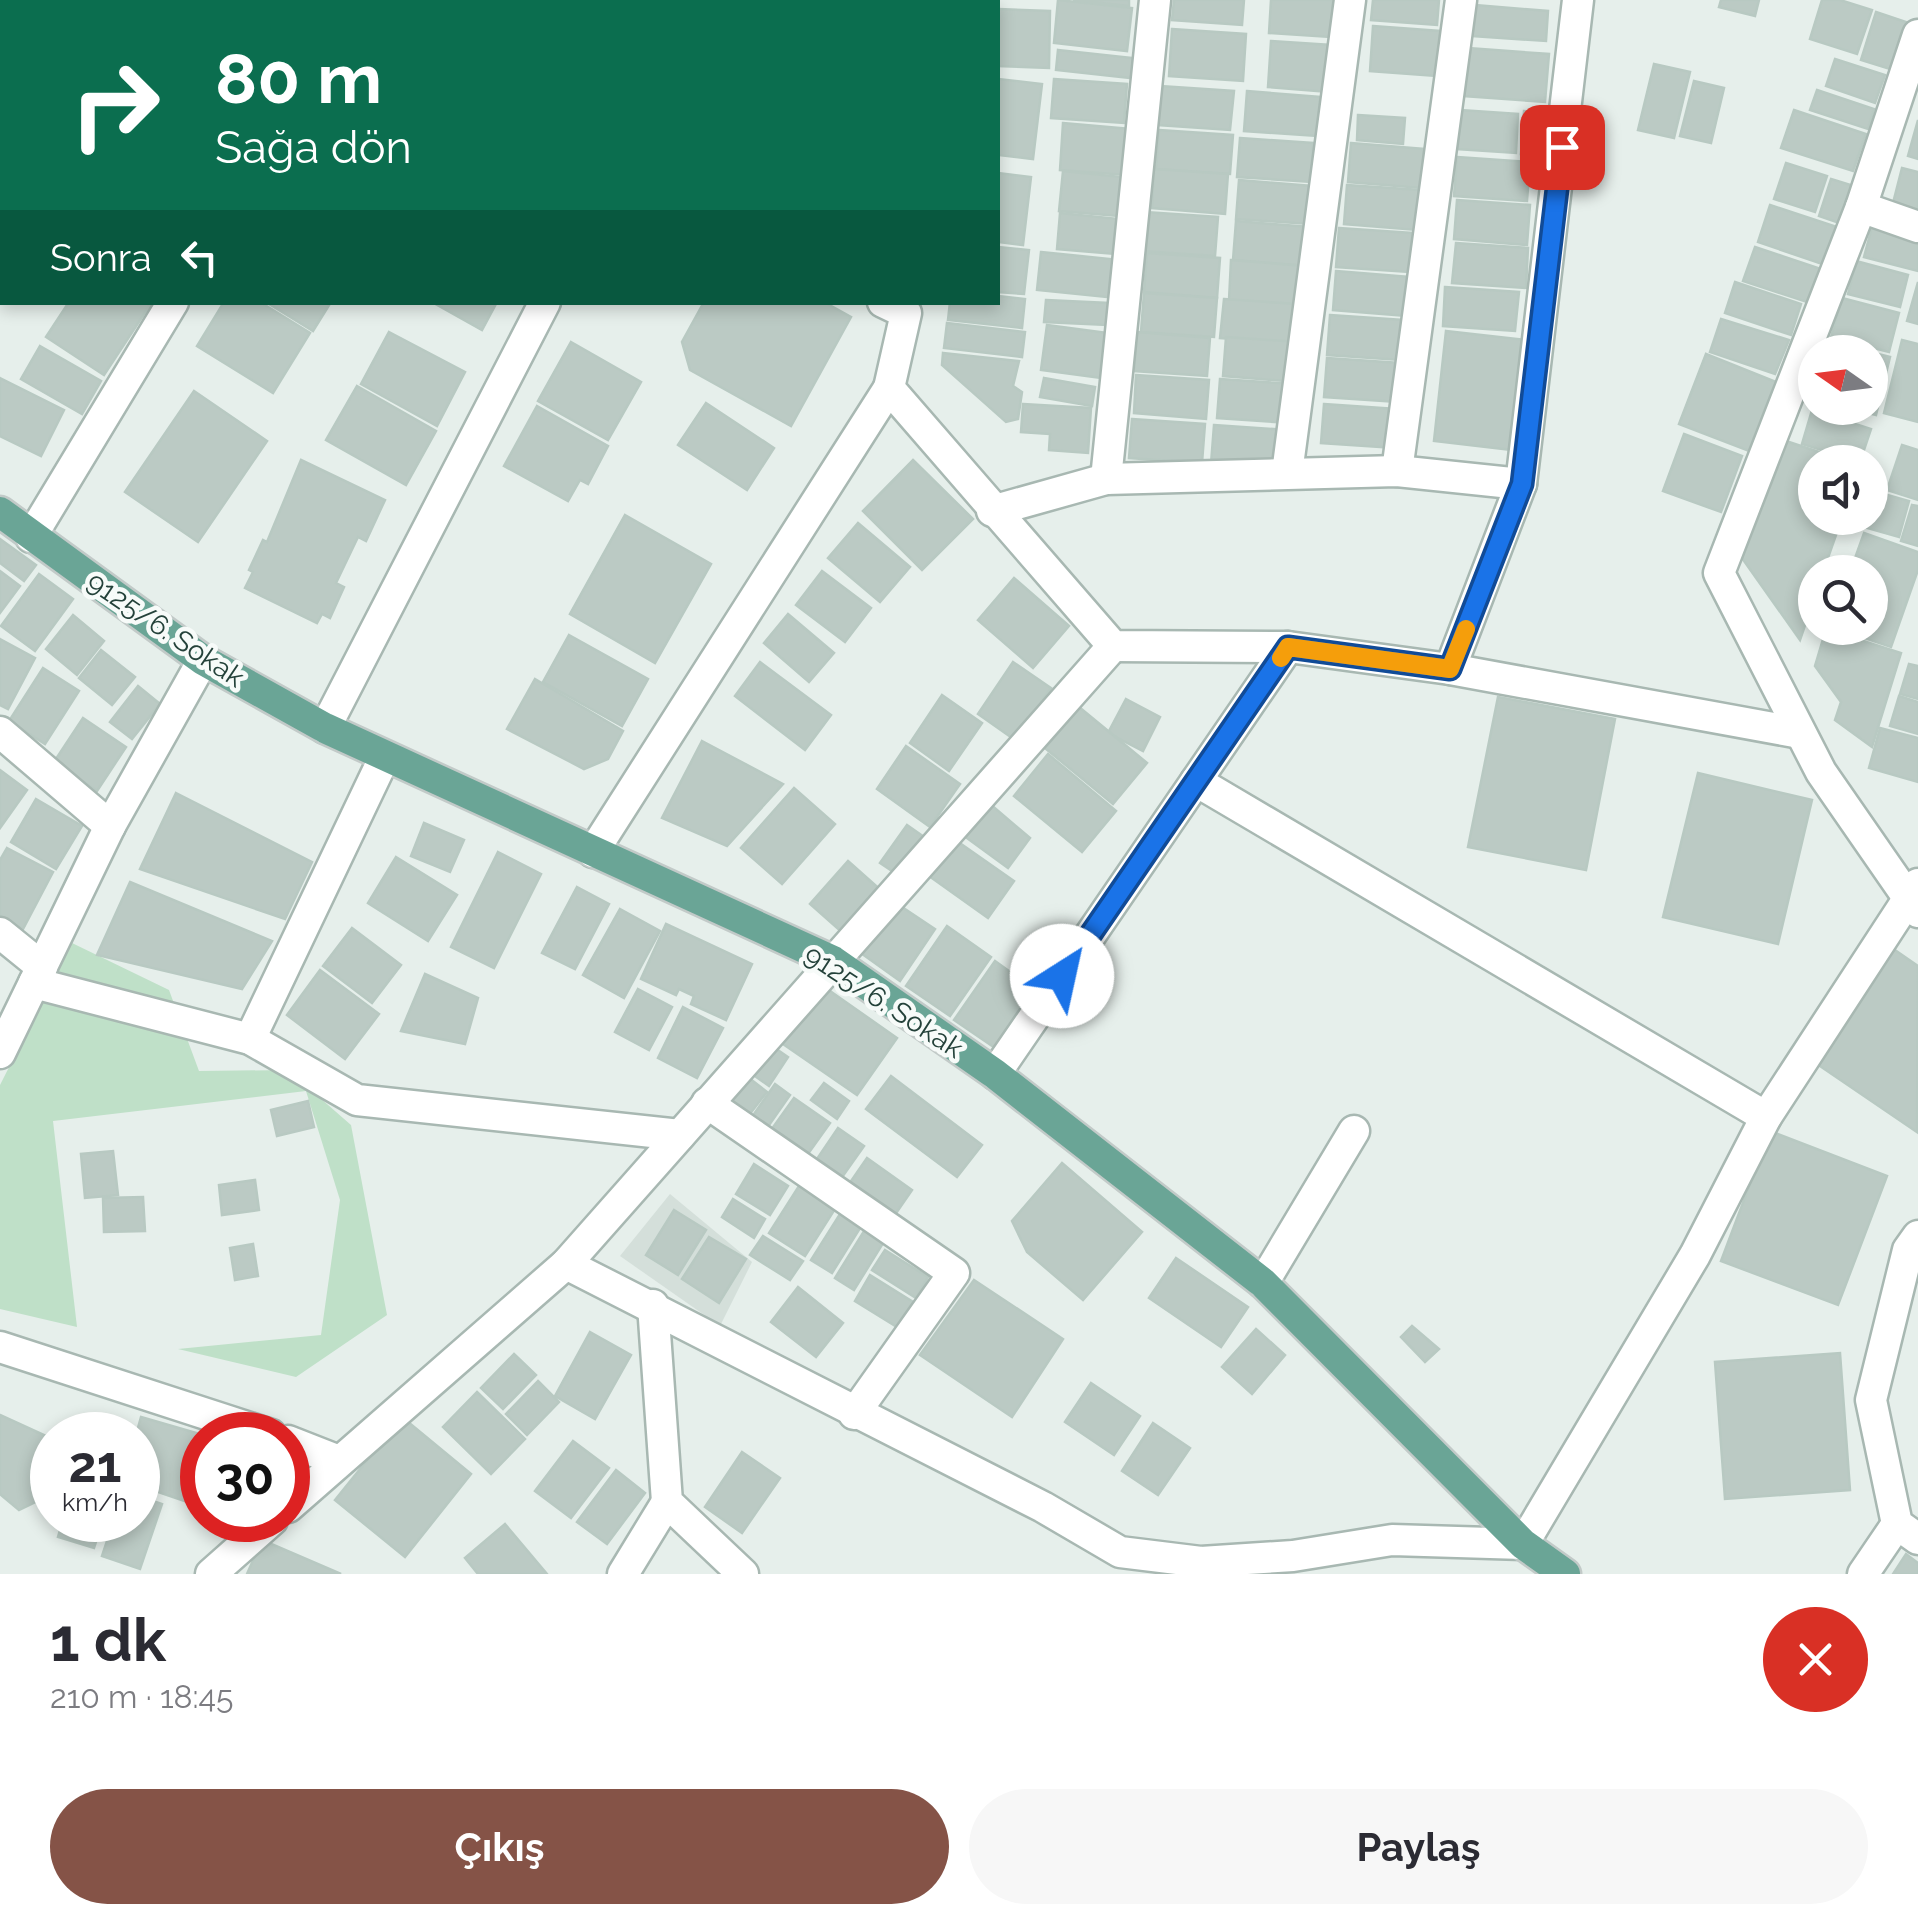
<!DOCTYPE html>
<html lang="tr">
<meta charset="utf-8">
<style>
body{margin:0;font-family:Raleway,sans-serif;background:#f7f7f7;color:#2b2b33;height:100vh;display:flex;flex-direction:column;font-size:38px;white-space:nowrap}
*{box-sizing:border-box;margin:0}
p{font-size:32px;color:#7c7c81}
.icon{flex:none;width:55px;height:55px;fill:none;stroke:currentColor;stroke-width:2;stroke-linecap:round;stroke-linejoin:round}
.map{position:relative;height:1574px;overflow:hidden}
.panel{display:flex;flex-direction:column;background:#fff;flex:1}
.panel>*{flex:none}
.banner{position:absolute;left:0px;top:0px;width:1000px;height:305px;box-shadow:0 5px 15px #0003;background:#0b6e4f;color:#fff;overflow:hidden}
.needle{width:65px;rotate:284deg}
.fabs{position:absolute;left:1798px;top:335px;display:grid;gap:20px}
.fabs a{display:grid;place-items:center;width:90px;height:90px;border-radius:50%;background:#fff;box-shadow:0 5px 15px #0003;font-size:50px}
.speed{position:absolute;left:30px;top:1412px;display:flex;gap:20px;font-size:50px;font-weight:700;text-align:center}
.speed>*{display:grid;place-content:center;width:130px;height:130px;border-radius:50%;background:#fff;box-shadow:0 5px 15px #0003;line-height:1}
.speed small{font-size:25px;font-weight:400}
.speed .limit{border:15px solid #d22;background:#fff;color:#111}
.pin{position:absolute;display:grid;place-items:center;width:85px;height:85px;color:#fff;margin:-42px;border-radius:20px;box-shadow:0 5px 15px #0006}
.me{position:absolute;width:110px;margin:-55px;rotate:35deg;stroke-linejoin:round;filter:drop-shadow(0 0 8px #0008)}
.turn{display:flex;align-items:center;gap:35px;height:210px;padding:0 50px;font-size:45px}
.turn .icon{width:130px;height:130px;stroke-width:2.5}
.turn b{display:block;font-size:70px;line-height:85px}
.then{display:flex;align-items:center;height:95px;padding:0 50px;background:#0003;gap:20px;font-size:38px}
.round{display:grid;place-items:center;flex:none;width:105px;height:105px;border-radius:52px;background:#f7f7f7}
.headline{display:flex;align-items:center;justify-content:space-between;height:170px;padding:0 50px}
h1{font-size:60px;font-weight:700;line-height:75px}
.cta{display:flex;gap:20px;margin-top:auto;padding:20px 50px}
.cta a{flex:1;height:115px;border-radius:60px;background:#855347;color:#fff;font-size:40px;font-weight:700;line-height:115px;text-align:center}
.cta a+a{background:#f7f7f7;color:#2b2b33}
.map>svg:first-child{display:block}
</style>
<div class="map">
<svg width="1918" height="1574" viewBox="0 0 1918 1574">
<rect width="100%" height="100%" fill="#e6efeb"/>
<g fill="#d4dfda">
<polygon points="565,0 866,0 565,2"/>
<polygon points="670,1194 752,1262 720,1326 620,1256"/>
</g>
<polygon fill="#bfe0c8" points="72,943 169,990 199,1071 288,1070 351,1125 387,1315 296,1377 178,1349 321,1335 340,1200 306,1091 53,1121 77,1327 0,1309 0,1085"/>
<g fill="#bbcac4" stroke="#b8c9c2" stroke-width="2.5">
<polygon points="576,0 672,0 576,2"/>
<polygon points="1058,0 1132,8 1127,51 1054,43"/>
<polygon points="1073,0 1129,0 1129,6"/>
<polygon points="1174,0 1244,0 1242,25 1172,20"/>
<polygon points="1271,0 1333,0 1330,37 1269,33"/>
<polygon points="1373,0 1439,0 1437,25 1371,20"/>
<polygon points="1721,0 1759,0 1755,16 1719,7"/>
<polygon points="1822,0 1840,0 1872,10 1857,54 1810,39"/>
<polygon points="1475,5 1548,11 1546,41 1473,36"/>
<polygon points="998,9 1050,11 1049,68 998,66"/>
<polygon points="1876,12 1906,22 1890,69 1861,60"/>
<polygon points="1373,26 1440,31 1436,76 1370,71"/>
<polygon points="1172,29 1246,34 1243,81 1169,76"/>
<polygon points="1271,41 1331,45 1328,92 1268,87"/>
<polygon points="1468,48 1549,54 1545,102 1464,96"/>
<polygon points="1058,50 1133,58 1131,78 1056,70"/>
<polygon points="1835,59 1885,75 1875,103 1826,86"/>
<polygon points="1654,64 1690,72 1674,138 1638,130"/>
<polygon points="998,79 1042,84 1033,159 998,155"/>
<polygon points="1054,79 1127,84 1124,123 1051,118"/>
<polygon points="1694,81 1724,88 1711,143 1680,136"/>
<polygon points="1160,86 1234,91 1230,130 1158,125"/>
<polygon points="1817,90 1874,109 1868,129 1810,110"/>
<polygon points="1247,91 1320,97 1317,136 1244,131"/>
<polygon points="1460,110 1518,114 1516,153 1457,149"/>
<polygon points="1794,110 1866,134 1853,171 1781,148"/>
<polygon points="1524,111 1548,113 1545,156 1521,154"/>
<polygon points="1358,115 1405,118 1403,144 1357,140"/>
<polygon points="1918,120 1918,159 1908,156"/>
<polygon points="1063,123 1130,129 1126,175 1060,170"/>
<polygon points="1159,130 1233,135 1230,174 1156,169"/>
<polygon points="1240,138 1313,143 1311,182 1237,177"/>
<polygon points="1351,143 1424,149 1421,188 1348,182"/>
<polygon points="1457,157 1530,162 1527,201 1454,196"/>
<polygon points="1786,163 1827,176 1815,212 1774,199"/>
<polygon points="1902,168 1918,172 1918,209 1893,203"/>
<polygon points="1154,169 1228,174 1225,214 1152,208"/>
<polygon points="1063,171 1122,177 1118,216 1059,211"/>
<polygon points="998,173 1031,177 1023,245 998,242"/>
<polygon points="1831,179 1854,186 1842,224 1819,216"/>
<polygon points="1239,180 1312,186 1309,224 1236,219"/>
<polygon points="1347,185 1420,190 1417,230 1344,224"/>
<polygon points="1457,200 1530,205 1527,245 1454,239"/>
<polygon points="1770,205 1837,227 1825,265 1758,242"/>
<polygon points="1145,212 1218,217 1215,256 1142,251"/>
<polygon points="1060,213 1119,219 1115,254 1057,249"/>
<polygon points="1236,221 1309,227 1306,266 1233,260"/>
<polygon points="1872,227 1918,239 1918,271 1864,257"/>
<polygon points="1339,228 1412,233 1409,272 1336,267"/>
<polygon points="1456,243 1528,248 1526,288 1452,283"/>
<polygon points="998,247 1029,250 1024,294 998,292"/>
<polygon points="1755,247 1821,269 1810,303 1743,281"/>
<polygon points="1041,252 1120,260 1116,298 1037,290"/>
<polygon points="1147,253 1220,258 1217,298 1144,292"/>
<polygon points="1231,260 1305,266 1301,305 1229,300"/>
<polygon points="1856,261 1908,275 1900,307 1848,294"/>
<polygon points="1336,271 1409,277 1406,316 1333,310"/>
<polygon points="1735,282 1801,304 1791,335 1725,313"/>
<polygon points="1918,282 1918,324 1907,321"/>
<polygon points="1445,287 1519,292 1515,331 1443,326"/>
<polygon points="1144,293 1217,298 1214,337 1141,332"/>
<polygon points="998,296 1025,299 1022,328 948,320 950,302 998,302"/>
<polygon points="1842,298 1899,313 1889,352 1831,337"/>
<polygon points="1224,299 1297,304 1294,343 1220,338"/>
<polygon points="1046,300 1109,303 1107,325 1044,322"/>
<polygon points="69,302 152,302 104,375 46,337"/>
<polygon points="224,302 260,302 310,333 273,393 197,346"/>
<polygon points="266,302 331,302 313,331"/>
<polygon points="432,302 497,302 482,330"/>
<polygon points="704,302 824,302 851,317 791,426 690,370 682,342"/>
<polygon points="1330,315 1403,320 1400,360 1327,355"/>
<polygon points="1721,319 1789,340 1775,374 1710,352"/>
<polygon points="947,323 1025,332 1022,357 944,348"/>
<polygon points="1047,325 1108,333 1102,378 1041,370"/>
<polygon points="1446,331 1534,341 1521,451 1434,441"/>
<polygon points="389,332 465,372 437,426 361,384"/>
<polygon points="1137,332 1210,338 1207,376 1134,371"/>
<polygon points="1226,337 1299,342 1296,382 1223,376"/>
<polygon points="1902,340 1918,344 1918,422 1884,413"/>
<polygon points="571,342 641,382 608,440 538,401"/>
<polygon points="1825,342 1857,350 1856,352 1822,352"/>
<polygon points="40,346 101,381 82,414 21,379"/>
<polygon points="1862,350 1890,357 1876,415 1847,408 1870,408 1870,352"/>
<polygon points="943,353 1019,361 1013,386 1022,392 1018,419 1006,422 942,365"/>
<polygon points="1706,354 1776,382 1749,451 1679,424"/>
<polygon points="1327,358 1400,363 1397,402 1324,397"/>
<polygon points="1136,375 1209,380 1206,419 1134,413"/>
<polygon points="0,378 64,410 41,456 0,436"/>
<polygon points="1044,378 1095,387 1092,406 1040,397"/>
<polygon points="1220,379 1294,384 1290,423 1217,418"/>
<polygon points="357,386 436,431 406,485 326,440"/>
<polygon points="194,391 267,441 198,542 125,492"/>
<polygon points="706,403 774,448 747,490 678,445"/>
<polygon points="1023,404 1091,408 1088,453 1049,450 1050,434 1021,432"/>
<polygon points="1324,404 1396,409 1394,448 1321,443"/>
<polygon points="537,406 608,446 588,484 580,480 568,501 504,466"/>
<polygon points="1812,410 1871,429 1860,462 1802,444"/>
<polygon points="1132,419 1205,424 1202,463 1129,458"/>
<polygon points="1214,425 1287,430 1284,469 1211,464"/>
<polygon points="1684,434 1742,456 1721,512 1663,491"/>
<polygon points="1783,440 1849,462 1815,462 1815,518 1842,518 1823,572 1815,572 1815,596 1800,640 1742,558"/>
<polygon points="1902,445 1918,450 1918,500 1887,490"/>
<polygon points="301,460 385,500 366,541 358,537 336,583 344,587 330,618 322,614 317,623 245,588 253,572 249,570 263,540 267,542"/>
<polygon points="913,460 973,519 922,570 863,511"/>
<polygon points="1877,492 1909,501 1899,537 1867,528"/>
<polygon points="1912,505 1918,506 1918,546 1901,541"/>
<polygon points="625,515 711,564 655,663 570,614"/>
<polygon points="858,523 910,567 880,602 828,558"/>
<polygon points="1864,533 1918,552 1918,570 1891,647 1835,628 1870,628 1870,572 1850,572"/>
<polygon points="0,539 36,565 24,581 0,563"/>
<polygon points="0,571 20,586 0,613"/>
<polygon points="822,571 871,608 845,642 796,605"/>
<polygon points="39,574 73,599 35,651 1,626"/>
<polygon points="1014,578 1069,626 1033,668 978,620"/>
<polygon points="788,614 834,653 809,682 764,643"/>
<polygon points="73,615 104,641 77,675 46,649"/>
<polygon points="1826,629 1901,653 1872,747 1835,720 1841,702 1815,666"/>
<polygon points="569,635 648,679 622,726 543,682"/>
<polygon points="0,639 35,658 8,709 0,705"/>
<polygon points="101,650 135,677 112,705 79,678"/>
<polygon points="760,662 831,715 805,750 735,696"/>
<polygon points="1013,662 1051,688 1015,740 978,714"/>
<polygon points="1909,664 1918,666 1918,699 1900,694"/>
<polygon points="43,668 79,691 45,744 9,721"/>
<polygon points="535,679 623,731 608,759 584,769 507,729"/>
<polygon points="138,686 160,704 132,739 110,722"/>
<polygon points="942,695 982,723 949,771 910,743"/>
<polygon points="1899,696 1918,702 1918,734 1890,726"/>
<polygon points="1498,697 1615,719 1586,870 1468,847"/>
<polygon points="1126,699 1160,717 1143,751 1108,733"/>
<polygon points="1079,707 1147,763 1113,804 1045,748"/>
<polygon points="83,718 126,747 97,791 54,762"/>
<polygon points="1880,728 1918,738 1918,782 1869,768"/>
<polygon points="702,741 783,784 727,846 662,818"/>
<polygon points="906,746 960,784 930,827 877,789"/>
<polygon points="1048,754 1116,811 1082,852 1014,796"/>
<polygon points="0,770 27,790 0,828"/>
<polygon points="1698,773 1812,800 1778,944 1663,917"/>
<polygon points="794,788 835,824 782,884 741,848"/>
<polygon points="176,793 312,862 285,919 140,869"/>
<polygon points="983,798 1030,838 1008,868 960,833"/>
<polygon points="36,799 82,826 56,869 11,842"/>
<polygon points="424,823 464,840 450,872 411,856"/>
<polygon points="907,825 927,839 901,877 880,863"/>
<polygon points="954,839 1014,881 988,918 929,876"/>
<polygon points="7,848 53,872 23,929 0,916 0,860"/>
<polygon points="498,852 541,874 494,968 451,947"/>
<polygon points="396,857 457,895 428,941 368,903"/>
<polygon points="848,861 883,892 844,934 810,904"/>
<polygon points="130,882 272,941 242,989 97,955"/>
<polygon points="577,887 609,904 575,969 542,953"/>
<polygon points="893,901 935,929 900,981 858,951"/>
<polygon points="620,909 660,931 624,998 583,975"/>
<polygon points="666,924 752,964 726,1020 691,1004 694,996 679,989 676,995 641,979"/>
<polygon points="947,926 991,957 950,1016 906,986"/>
<polygon points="352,928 401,965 372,1003 323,966"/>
<polygon points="1892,948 1918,966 1917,1132 1814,1062"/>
<polygon points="995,961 1041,994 1001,1052 954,1020"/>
<polygon points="320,970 379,1014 345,1059 287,1015"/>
<polygon points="425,974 478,998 465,1044 401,1031"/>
<polygon points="820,984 897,1038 857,1095 780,1042"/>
<polygon points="638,989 672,1007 649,1050 615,1032"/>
<polygon points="683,1007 723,1028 697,1078 658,1058"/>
<polygon points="772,1046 788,1057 769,1086 752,1074"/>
<polygon points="891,1076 982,1145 957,1177 866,1109"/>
<polygon points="749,1078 767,1092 749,1115 731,1101"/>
<polygon points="824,1083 849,1101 837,1119 811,1100"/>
<polygon points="775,1084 790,1095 767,1128 752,1117"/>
<polygon points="794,1098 830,1123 805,1158 769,1133"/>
<polygon points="308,1101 314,1127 277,1136 271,1110"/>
<polygon points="838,1128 864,1146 840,1180 815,1162"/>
<polygon points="1770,1131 1887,1176 1838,1305 1721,1261"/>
<polygon points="113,1151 118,1195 85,1198 81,1154"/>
<polygon points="867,1158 912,1190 892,1219 847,1187"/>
<polygon points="1062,1163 1142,1232 1083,1300 1027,1252 1012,1221"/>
<polygon points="754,1164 788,1186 770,1215 736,1194"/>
<polygon points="255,1180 259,1210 222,1215 219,1185"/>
<polygon points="799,1186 835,1209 805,1256 769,1233"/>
<polygon points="143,1197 145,1231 104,1232 103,1198"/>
<polygon points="733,1199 765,1219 754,1238 722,1217"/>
<polygon points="674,1210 706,1230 678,1275 646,1255"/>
<polygon points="840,1214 860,1228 832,1273 811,1260"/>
<polygon points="866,1228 885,1240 854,1290 835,1278"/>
<polygon points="763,1236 803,1261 790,1280 750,1255"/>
<polygon points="709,1237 746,1259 719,1303 682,1279"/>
<polygon points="253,1244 258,1276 235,1280 230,1248"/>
<polygon points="885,1250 928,1277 916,1298 872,1270"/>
<polygon points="1176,1258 1248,1307 1221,1347 1149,1298"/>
<polygon points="870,1275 913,1302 897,1327 855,1301"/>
<polygon points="974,1280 1063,1339 1012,1417 920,1355"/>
<polygon points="798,1287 843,1323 816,1357 771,1322"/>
<polygon points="1412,1326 1439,1349 1425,1362 1401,1337"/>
<polygon points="1256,1329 1285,1355 1252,1394 1222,1367"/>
<polygon points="590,1332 631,1355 595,1419 555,1396"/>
<polygon points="1840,1353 1850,1490 1725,1499 1715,1362"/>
<polygon points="514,1354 536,1375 503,1409 481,1388"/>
<polygon points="538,1381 559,1402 527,1435 506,1414"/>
<polygon points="1091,1383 1140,1416 1114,1455 1065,1422"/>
<polygon points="477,1392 525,1439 491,1474 443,1427"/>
<polygon points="0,1415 46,1436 52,1450 52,1494 19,1510 0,1494"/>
<polygon points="141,1417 203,1435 202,1507 138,1485 136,1435"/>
<polygon points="402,1417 471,1474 405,1557 335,1500"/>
<polygon points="1153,1423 1190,1448 1158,1495 1122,1471"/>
<polygon points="573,1441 609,1468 571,1518 535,1491"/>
<polygon points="742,1452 780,1478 742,1533 705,1507"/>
<polygon points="616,1470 645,1493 607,1544 577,1522"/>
<polygon points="138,1496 162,1504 140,1569 102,1556 114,1520 138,1520"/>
<polygon points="63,1520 103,1520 94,1548 58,1537"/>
<polygon points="505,1524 547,1574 478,1574 465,1558"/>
<polygon points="262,1540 341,1574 247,1574"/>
<polygon points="1906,1554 1918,1563 1918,1574 1893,1574"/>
</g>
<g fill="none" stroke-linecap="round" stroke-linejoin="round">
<defs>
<g id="minor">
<polyline points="7,0 12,2"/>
<polyline points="309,2 309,0"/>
<polyline points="957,2 957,0"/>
<polyline points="1918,35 1861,207 1719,573 1821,772 1918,912"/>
<polyline points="1861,207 1918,227"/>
<polyline points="883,302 906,313 889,388 1113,646 1288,647 1450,669 1521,484 1578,0"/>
<polyline points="1397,471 1461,0"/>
<polyline points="1287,473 1350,0"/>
<polyline points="1106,479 1155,0"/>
<polyline points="992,511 1106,479 1397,471 1521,484"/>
<polyline points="31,537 173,302"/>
<polyline points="1450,669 1800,733"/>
<polyline points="325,728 545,302"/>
<polyline points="0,732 110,826"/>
<polyline points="1196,781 1766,1117"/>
<polyline points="593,852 889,388"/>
<polyline points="0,933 42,967"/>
<polyline points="34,983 250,1039 357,1100 680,1135"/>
<polyline points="250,1039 384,758"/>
<polyline points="0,1053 110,826 203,660"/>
<polyline points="995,1074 1288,647"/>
<polyline points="707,1103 954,1273 854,1414"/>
<polyline points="1918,1236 1908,1250 1871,1400 1897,1524 1918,1539"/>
<polyline points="566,1264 1043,1507 1120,1552 1201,1562 1293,1556 1392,1540 1523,1544 1695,1255 1766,1117 1918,884"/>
<polyline points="1263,1283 1354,1131"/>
<polyline points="653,1305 667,1502 743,1574"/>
<polyline points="0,1347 271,1435"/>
<polyline points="288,1441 339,1461"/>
<polyline points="288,1507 566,1264 1113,646"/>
<polyline points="211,1574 272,1520"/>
<polyline points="623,1574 667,1502"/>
<polyline points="1863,1574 1897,1524"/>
</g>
<polyline id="major" points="0,512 203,660 325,728 833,961 995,1074 1263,1283 1523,1544 1565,1574"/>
</defs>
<use href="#minor" stroke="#a8b8b2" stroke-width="35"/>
<use href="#major" stroke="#c2cac8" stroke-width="35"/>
<use href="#minor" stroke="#fff" stroke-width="30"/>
<use href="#major" stroke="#6aa596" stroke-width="30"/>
</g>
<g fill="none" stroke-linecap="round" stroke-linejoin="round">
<defs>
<polyline id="route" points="1062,976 1288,647 1450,669 1522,484 1562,147"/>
</defs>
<use href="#route" stroke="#114b97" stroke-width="25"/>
<use href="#route" stroke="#1a73e8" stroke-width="18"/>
<polyline stroke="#f59e0b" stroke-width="18" points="1281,658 1288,647 1450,669 1466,629"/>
</g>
<g text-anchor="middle" stroke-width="9" stroke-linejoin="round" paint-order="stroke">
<g font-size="28" fill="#24423a" stroke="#f7fbf9">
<text transform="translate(166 629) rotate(34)" y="10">9125/6. Sokak</text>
<text transform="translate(884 1001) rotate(33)" y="10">9125/6. Sokak</text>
</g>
</g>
</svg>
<div class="fabs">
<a><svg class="needle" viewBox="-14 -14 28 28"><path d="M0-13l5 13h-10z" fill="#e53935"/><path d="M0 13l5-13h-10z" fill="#7c7c81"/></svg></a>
<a><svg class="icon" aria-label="sound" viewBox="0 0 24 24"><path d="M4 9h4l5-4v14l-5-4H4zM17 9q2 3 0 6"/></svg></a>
<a><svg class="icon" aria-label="search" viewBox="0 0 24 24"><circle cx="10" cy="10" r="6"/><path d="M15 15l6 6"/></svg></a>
</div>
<div class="speed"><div>21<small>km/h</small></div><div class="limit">30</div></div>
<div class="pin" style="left:1562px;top:147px;background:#d93025"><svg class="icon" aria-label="arrive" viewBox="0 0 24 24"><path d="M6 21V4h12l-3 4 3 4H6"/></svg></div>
<svg class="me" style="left:1062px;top:976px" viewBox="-20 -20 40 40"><circle r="19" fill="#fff"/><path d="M0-13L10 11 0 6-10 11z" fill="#1a73e8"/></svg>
<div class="banner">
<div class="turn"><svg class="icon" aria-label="right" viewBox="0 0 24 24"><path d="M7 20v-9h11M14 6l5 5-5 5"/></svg><div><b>80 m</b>Sağa dön</div></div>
<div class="then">Sonra<svg class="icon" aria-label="left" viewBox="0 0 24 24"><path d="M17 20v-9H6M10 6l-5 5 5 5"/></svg></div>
</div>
</div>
<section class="panel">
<div class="headline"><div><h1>1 dk</h1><p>210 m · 18:45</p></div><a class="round" style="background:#d93025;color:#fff"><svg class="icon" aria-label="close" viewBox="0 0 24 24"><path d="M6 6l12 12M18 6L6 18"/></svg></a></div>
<div class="cta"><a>Çıkış</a><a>Paylaş</a></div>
</section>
